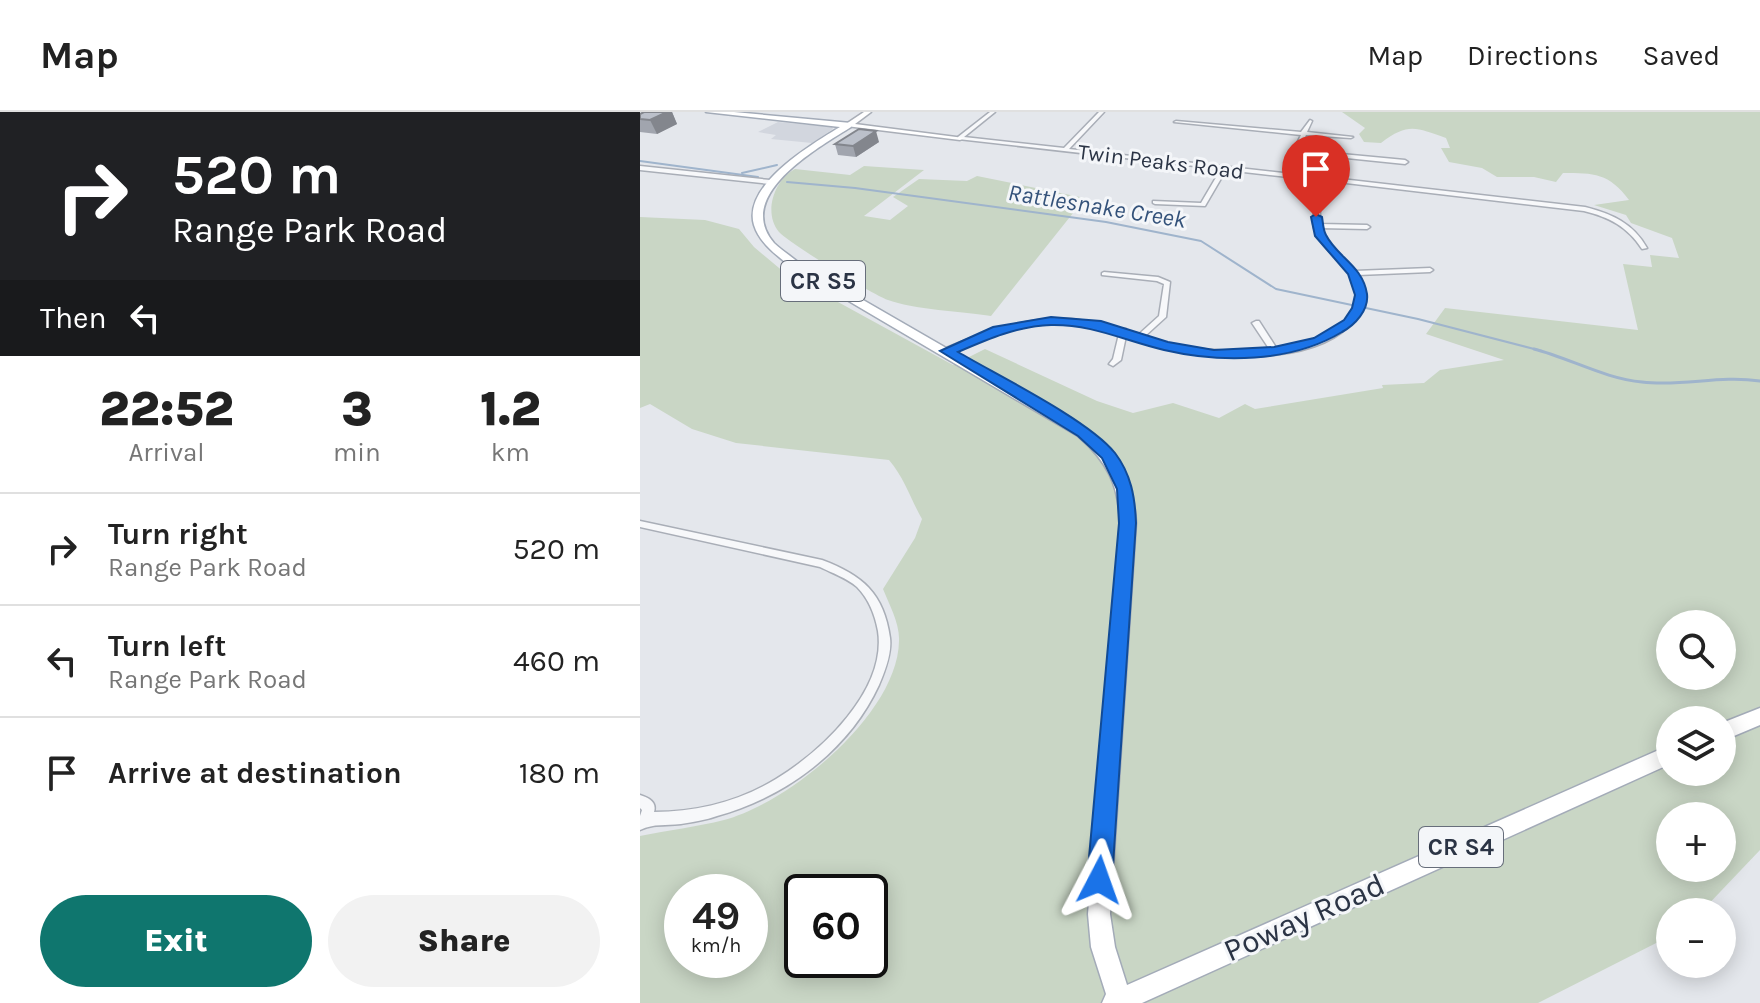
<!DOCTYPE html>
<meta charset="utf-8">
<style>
body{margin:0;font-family:Karla,sans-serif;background:#f2f2f2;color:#222;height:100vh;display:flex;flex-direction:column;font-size:30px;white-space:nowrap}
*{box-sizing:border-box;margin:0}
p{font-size:26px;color:#767676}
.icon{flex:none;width:44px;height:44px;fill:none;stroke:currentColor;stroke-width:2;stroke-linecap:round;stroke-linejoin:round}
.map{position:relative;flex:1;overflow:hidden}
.panel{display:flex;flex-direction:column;background:#fff;width:640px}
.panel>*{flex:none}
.banner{background:#202124;color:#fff;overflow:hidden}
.tools{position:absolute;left:1016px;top:498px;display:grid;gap:16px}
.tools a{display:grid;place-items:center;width:80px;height:80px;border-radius:50%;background:#fff;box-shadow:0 4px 20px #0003;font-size:40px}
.speed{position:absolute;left:24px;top:762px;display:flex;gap:16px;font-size:40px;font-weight:700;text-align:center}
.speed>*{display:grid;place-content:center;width:104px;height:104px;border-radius:50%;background:#fff;box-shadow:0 4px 20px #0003;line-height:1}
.speed small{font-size:20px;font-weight:400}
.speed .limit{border:4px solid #111;border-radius:12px;background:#fff;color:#111}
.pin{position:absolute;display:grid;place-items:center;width:68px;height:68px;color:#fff;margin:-82px -34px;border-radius:50% 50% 50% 0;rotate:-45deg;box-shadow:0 0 8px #0007}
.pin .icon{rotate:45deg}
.me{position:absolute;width:88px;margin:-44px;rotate:4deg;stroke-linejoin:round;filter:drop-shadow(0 0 6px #0008)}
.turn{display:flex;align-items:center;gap:28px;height:168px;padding:0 40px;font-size:36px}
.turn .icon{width:104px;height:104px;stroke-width:2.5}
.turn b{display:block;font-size:56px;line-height:68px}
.then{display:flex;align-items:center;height:76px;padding:0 40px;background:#0003;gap:16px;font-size:30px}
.eta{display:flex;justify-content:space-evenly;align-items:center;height:136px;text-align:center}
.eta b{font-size:48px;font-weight:800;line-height:56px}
.cta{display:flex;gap:16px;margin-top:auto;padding:16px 40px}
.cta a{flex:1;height:92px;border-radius:48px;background:#0f766e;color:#fff;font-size:32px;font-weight:800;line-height:92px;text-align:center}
.cta a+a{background:#f2f2f2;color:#222}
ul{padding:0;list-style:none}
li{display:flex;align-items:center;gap:24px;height:112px;padding:0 40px;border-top:2px solid #e0e0e0}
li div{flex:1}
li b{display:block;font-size:30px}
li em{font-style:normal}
header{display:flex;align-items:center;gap:48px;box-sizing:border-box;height:112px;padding:0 40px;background:#fff;border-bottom:2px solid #e0e0e0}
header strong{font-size:38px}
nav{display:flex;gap:44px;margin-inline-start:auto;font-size:28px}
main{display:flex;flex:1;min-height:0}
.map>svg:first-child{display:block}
</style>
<header>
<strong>Map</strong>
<nav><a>Map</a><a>Directions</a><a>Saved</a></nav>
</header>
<main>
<section class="panel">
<div class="banner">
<div class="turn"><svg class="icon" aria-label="right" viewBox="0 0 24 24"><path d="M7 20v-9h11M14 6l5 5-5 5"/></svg><div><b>520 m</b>Range Park Road</div></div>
<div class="then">Then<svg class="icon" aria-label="left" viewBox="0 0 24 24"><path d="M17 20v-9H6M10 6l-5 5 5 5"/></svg></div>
</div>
<div class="eta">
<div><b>22:52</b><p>Arrival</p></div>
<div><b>3</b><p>min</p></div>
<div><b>1.2</b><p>km</p></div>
</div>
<ul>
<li><svg class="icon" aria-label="right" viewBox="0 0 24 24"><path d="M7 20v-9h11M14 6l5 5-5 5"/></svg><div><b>Turn right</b><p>Range Park Road</p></div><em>520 m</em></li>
<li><svg class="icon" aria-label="left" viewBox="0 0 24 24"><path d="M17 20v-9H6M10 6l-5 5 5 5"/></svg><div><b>Turn left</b><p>Range Park Road</p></div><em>460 m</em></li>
<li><svg class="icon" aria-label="arrive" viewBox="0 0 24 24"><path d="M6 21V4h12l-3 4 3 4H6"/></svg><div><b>Arrive at destination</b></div><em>180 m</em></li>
</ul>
<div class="cta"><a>Exit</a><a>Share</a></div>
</section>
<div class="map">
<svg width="1120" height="891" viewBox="0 0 1120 891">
<rect width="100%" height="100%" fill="#e4e7ec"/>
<polygon fill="#d2d6de" points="138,10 192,15 193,17 172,31 131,27 136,23 118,20"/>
<g fill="#c9d6c5" fill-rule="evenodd">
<path d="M702 0H1120V738L1061 800H1030V824L898 891H0V724C28 718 57 715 84 708 149 691 258 602 259 529 260 512 249 492 243 477L275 426 282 407C270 386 265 367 249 348L96 331 52 317 10 292 0 296V105L65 108 99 117 114 135 145 161 313 253 345 237 457 289 493 301 533 291 579 306 605 292 615 297 743 276 742 273 784 271 800 258 864 248 786 222 805 196 998 218 983 152 1012 155 1010 143 1039 146 1032 126 991 111 986 103 954 93 989 88C969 61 954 61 923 61L916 70 894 65H857L842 56 809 50 801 36H810L806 26C776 16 769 10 741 31L724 30 719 22 725 16ZM1030 512H1082V564H1030ZM1030 608H1082V660H1030ZM1030 704H1082V756H1030ZM42 780H110V848H42ZM162 780H230V848H162Z"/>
<path d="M224 54 284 58 224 104 250 108 268 94 253 85 279 67 327 69 337 64 445 86 351 204C325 200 271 197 248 188 233 183 149 131 139 120 123 101 134 68 155 57L210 63Z"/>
</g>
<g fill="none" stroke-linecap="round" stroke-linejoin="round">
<g stroke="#9fb4cc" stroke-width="2">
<polyline points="0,49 118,65"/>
<polyline points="102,61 137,53"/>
<polyline points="147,70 215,76 466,110 561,129 636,177 778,207 902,239"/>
</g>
<path stroke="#9fb4cc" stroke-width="3" d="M894 237C929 246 966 267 1002 270 1043 275 1078 263 1120 269"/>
<defs>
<g id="street">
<path d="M350 0H355L324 25 424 36 459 0H464L429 37 643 61 661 23 534 10 536 9 661 20 670 8 672 9 667 20 713 25 711 26 666 23 659 38 765 48 768 50 765 52 658 41 649 61 945 95C972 102 993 111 1007 136L1002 137C988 115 969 105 944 99L689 69 680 98V112L727 113 730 115 727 117 680 116C688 134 703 145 715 159L790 156 793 158 790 160 718 163C728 181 726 191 714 208 682 250 593 248 545 240 525 237 505 231 486 224L481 248 473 254 469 252 473 247 479 222C437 208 396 209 354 223 338 228 323 236 307 241H304V237C344 220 387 204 431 207 449 208 468 217 486 217L487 220 498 223 519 204 524 172 517 169 462 163V161L464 160 518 165 530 170 526 205 504 225C545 239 587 240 630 238L612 211 616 209H619L637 237C651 235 665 232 679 227 702 217 729 191 712 165 701 147 681 137 674 116 670 101 679 83 684 69L586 58 565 94 515 92 513 91V89L561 91 581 57 318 27V25Z"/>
<polygon points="0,54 130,68 133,70 130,72 0,58"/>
<path d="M0 409 182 448C222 463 244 481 250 526 252 541 245 559 239 573 209 638 146 685 77 704 66 708 53 710 41 712 25 714 15 711 0 718V704L2 698 0 696V683C9 686 17 690 14 700 57 700 100 689 136 667 182 639 247 578 238 519 235 503 229 487 217 475 207 466 192 461 180 455L0 415Z"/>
</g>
<polygon id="secondary" points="224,0 231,0 215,12 324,26 320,28 206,14 206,12"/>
<g id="primary">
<path d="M66 0H94L211 11V15C178 36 93 83 134 131 141 138 151 144 159 151L448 318C479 343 494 371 496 411L470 802 475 835 487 873 1030 633V652L502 891H462L466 882 451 835 448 802 480 411C479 373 467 349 438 324L151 155C137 143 120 132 114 113 102 73 172 32 200 15Z"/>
<polygon points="1120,596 1120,613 1082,629 1082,611"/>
</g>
</defs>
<use href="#street" stroke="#a9aeb7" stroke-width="3"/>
<use href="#secondary" stroke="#a9aeb7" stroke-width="3"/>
<use href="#primary" stroke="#a3abb8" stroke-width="3"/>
<use href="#street" fill="#f7f8fa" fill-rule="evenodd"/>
<use href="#secondary" fill="#fff" fill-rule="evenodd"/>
<use href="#primary" fill="#fff" fill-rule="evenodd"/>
</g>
<g fill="#a1a5ae">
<polygon points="4,0 32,0 37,12 17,22 0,20 0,2"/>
<polygon points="239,30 216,45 198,43 195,32"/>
</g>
<g fill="#83868d">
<polygon points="27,0 32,0 37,12 17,22 10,8"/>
<polygon points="236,19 239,30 216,45 213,34"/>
</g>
<g fill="#bbc0ca" stroke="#83868d" stroke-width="2">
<polygon points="4,0 27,0 10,8 0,7 0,2"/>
<polygon points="219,17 236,19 213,34 195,32"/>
</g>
<path fill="#1a73e8" stroke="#114b97" stroke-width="2" d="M676 102 682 105C683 110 683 118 686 123 697 145 723 154 727 182 729 198 715 213 702 220 651 251 580 251 524 238 485 229 452 212 411 213 378 214 348 227 318 240 357 263 449 308 475 341 491 362 495 385 496 411L472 768 468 777 459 781 450 777 447 768 479 411 477 377 462 346 438 324 300 239 353 215 411 205 461 209 528 230 574 238 634 235 674 226 704 208 712 196 715 183 708 162 675 124 671 105Z"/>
<g text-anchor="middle" stroke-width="6" stroke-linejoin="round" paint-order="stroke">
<g font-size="22" fill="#2b3445" stroke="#f4f6f9">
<text transform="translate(521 49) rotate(7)" y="8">Twin Peaks Road</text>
</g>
<g font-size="24" font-style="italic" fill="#34527a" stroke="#f4f6f9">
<text transform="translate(457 94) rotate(9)" y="8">Rattlesnake Creek</text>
</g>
<g fill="#f4f6f9" stroke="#676e7b" stroke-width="2">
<rect x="141" y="149" width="84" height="40" rx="6"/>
<rect x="779" y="715" width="84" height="40" rx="6"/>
</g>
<g font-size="24" font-weight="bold" fill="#2b3445">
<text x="183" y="177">CR S5</text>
<text x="821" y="743">CR S4</text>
</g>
<g font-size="32" fill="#2b3445" stroke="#f4f6f9">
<text transform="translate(664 805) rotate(-24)" y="11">Poway Road</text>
</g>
</g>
</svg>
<div class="tools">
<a><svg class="icon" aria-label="search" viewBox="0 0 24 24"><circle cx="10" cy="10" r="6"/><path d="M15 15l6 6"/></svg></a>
<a><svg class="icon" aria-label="layers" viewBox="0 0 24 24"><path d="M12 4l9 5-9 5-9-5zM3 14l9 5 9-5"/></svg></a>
<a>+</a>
<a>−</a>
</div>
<div class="speed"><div>49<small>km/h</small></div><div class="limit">60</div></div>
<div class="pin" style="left:676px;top:105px;background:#d93025"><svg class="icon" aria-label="arrive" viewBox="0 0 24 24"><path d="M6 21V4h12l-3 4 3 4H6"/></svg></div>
<svg class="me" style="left:459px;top:768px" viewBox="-20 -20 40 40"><path d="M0-17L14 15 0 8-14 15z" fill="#1a73e8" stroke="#fff" stroke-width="4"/></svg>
</div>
</main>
